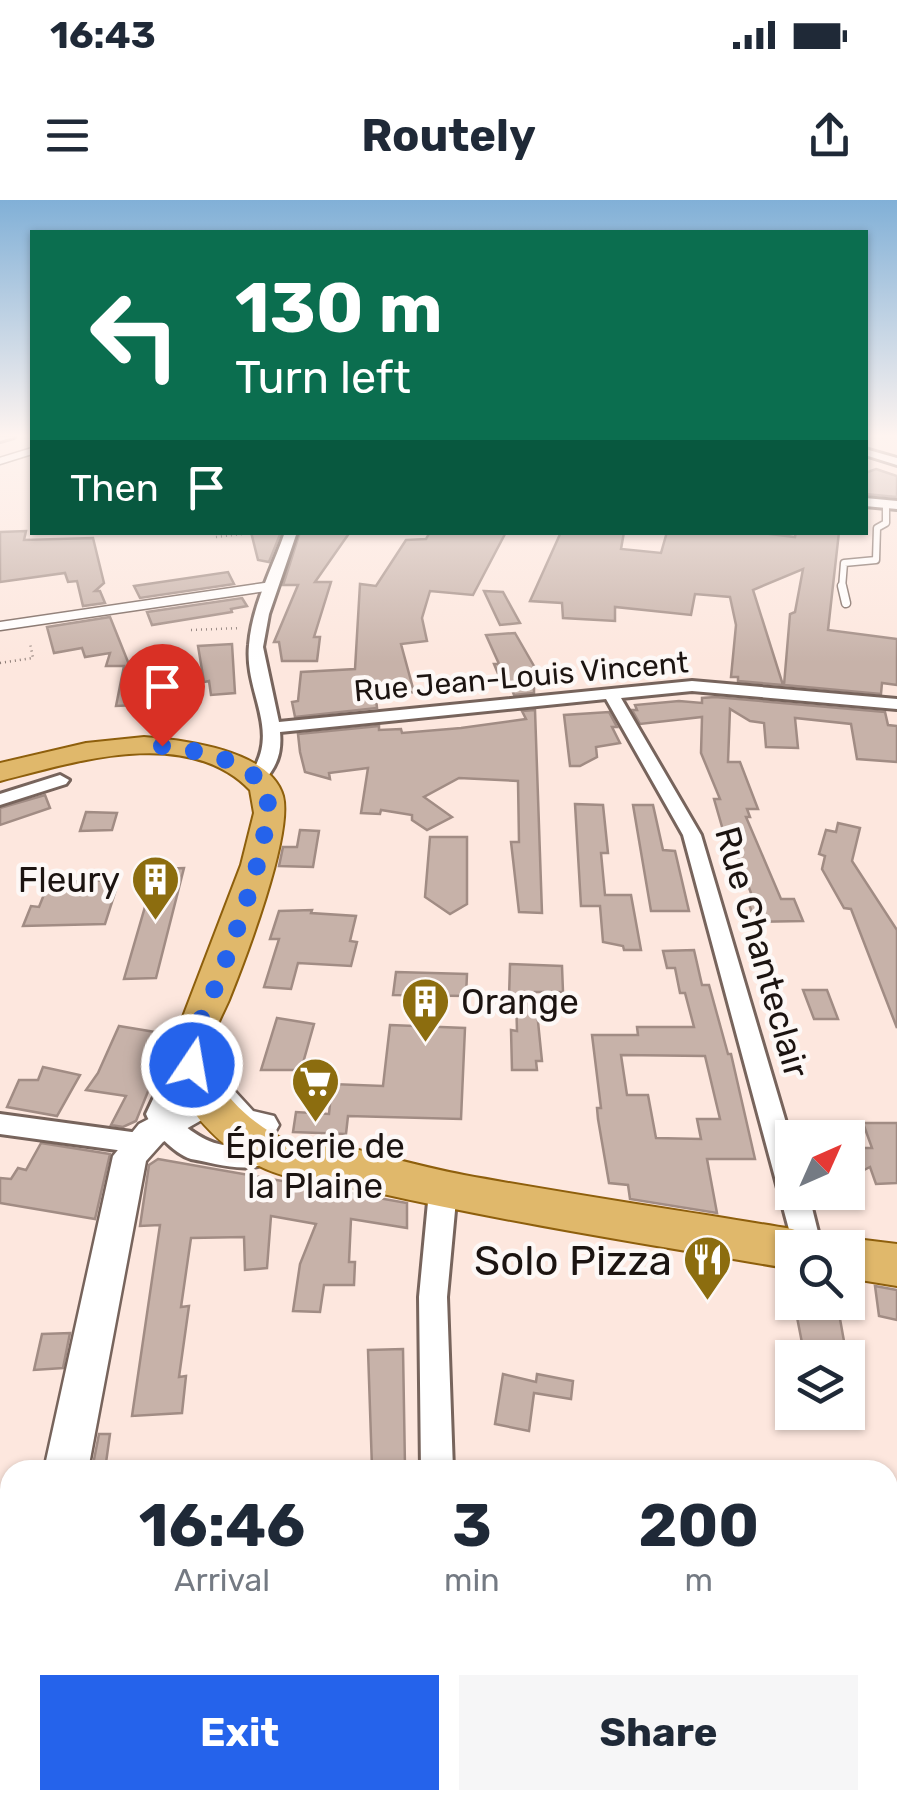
<!DOCTYPE html>
<meta charset="utf-8">
<style>
body{margin:0;font-family:Rubik,sans-serif;background:#f6f6f7;color:#1f2937;height:100vh;display:flex;flex-direction:column;font-size:38px;white-space:nowrap}
*{box-sizing:border-box;margin:0}
p{font-size:32px;color:#747a83}
.icon{flex:none;width:55px;height:55px;fill:none;stroke:currentColor;stroke-width:2;stroke-linecap:round;stroke-linejoin:round}
.map{position:relative;flex:1;overflow:hidden}
.drawer{position:absolute;left:0px;top:1260px;width:898px;height:350px;display:flex;flex-direction:column;background:#fff;border-radius:30px 30px 0 0;box-shadow:0 2px 8px #0004}
.drawer>*{flex:none}
.hud{position:absolute;left:30px;top:30px;width:838px;height:305px;border-radius:0px;box-shadow:0 2px 8px #0004;background:#0b6e4f;color:#fff;overflow:hidden}
.needle{width:65px;rotate:45deg}
.fabs{position:absolute;left:775px;top:920px;display:grid;gap:20px}
.fabs a{display:grid;place-items:center;width:90px;height:90px;border-radius:0px;background:#fff;box-shadow:0 2px 8px #0004;font-size:50px}
.pin{position:absolute;display:grid;place-items:center;width:85px;height:85px;color:#fff;margin:-102px -42px;border-radius:50% 50% 50% 0;rotate:-45deg;box-shadow:0 0 10px #0007}
.pin .icon{rotate:45deg}
.me{position:absolute;width:110px;margin:-55px;rotate:12deg;stroke-linejoin:round;filter:drop-shadow(0 0 8px #0008)}
.turn{display:flex;align-items:center;gap:35px;height:210px;padding:0 40px;font-size:45px}
.turn .icon{width:130px;height:130px;stroke-width:2.5}
.turn b{display:block;font-size:70px;line-height:85px}
.then{display:flex;align-items:center;height:95px;padding:0 40px;background:#0003;gap:20px;font-size:38px}
.eta{display:flex;justify-content:space-evenly;align-items:center;height:170px;text-align:center}
.eta b{font-size:60px;font-weight:700;line-height:70px}
.action{display:flex;gap:20px;margin-top:auto;padding:20px 40px}
.action a{flex:1;height:115px;border-radius:0px;background:#2563eb;color:#fff;font-size:40px;font-weight:700;line-height:115px;text-align:center}
.action a+a{background:#f6f6f7;color:#1f2937}
.status{display:flex;justify-content:space-between;align-items:center;height:70px;padding:0 50px;background:#fff;direction:ltr}
.status svg{height:28px;fill:currentColor}
header{display:flex;justify-content:space-between;align-items:center;height:130px;padding:0 40px;background:#fff;font-size:45px;font-weight:700}
.map>svg:first-child{display:block}
</style>
<div class="status"><b>16:43</b><svg viewBox="0 0 49 12"><path d="M0 12V9h3v3zM5 12V6h3v6zM10 12V3h3v9zM15 12V0h3v12zM26 1h20v11H26zM47 4h2v5h-2z"/></svg></div>
<header><svg class="icon" aria-label="menu" viewBox="0 0 24 24"><path d="M4 6h16M4 12h16M4 18h16"/></svg>Routely<svg class="icon" aria-label="share" viewBox="0 0 24 24"><path d="M12 15V3M7 8l5-5 5 5M5 13v7h14v-7"/></svg></header>
<div class="map">
<svg width="897" height="1610" viewBox="0 0 897 1610">
<rect width="100%" height="100%" fill="#fde7de"/>
<g fill="#c7b2a9" stroke="#a18c84" stroke-width="2.5" fill-rule="evenodd">
<polygon points="876,269 897,276 897,297 865,294 865,273"/>
<polygon points="26,331 24,340 93,338 104,383 95,391 100,391 105,403 83,406 77,381 68,382 65,373 0,382 0,332"/>
<polygon points="251,332 281,332 269,362 258,360"/>
<polygon points="300,332 350,332 315,382 331,382 314,437 320,437 317,461 282,461 279,442 274,442 298,385 283,385"/>
<polygon points="430,332 506,332 473,395 430,391 422,418 427,441 401,444 414,492 376,499 377,508 295,517 292,502 298,501 301,472 355,469 360,384 376,386 406,340 426,339"/>
<polygon points="561,332 624,332 621,349 661,353 667,332 755,332 795,337 796,332 839,332 828,430 897,439 897,485 882,483 881,494 784,485 790,414 795,412 803,369 753,390 783,485 738,481 738,477 731,477 736,425 730,397 695,394 691,415 615,407 615,421 563,418 562,403 530,401"/>
<polygon points="228,372 234,384 140,398 134,386"/>
<polygon points="484,391 503,392 520,423 500,425"/>
<polygon points="242,398 247,406 231,409 232,412 152,425 147,412"/>
<polygon points="110,417 128,462 161,462 156,499 147,510 138,505 116,506 124,466 106,466 110,453 85,457 82,448 54,453 47,427"/>
<polygon points="515,433 542,480 534,481 534,493 514,495 511,487 504,488 494,464 499,464 486,435"/>
<polygon points="232,444 235,493 211,495 209,481 204,482 198,446"/>
<polygon points="715,497 885,512 888,525 897,526 897,562 857,559 851,524 795,518 798,548 766,547 764,523 750,521 730,509 728,562 740,562 758,609 747,609 750,617 746,617 781,699 794,699 803,721 755,722 749,704 755,704 733,644 727,644 714,599 720,599 701,553 702,517 640,524 632,510 637,510 635,505 679,501 702,503 702,498"/>
<polygon points="535,510 542,713 519,712 511,642 519,642 518,581 459,578 424,597 452,617 427,630 412,620 412,615 381,610 380,614 361,613 368,568 329,573 330,579 305,572 300,552 298,534 379,526 379,530 401,529 402,533 461,528 526,519 522,511"/>
<polygon points="609,512 617,527 612,527 620,543 596,547 597,557 580,566 570,566 564,515"/>
<polygon points="45,595 50,608 0,625 0,608"/>
<polygon points="575,604 603,605 608,653 601,653 605,695 631,695 641,750 624,750 623,746 603,742 600,706 581,706"/>
<polygon points="633,605 653,605 663,650 675,651 689,711 651,711"/>
<polygon points="86,612 117,613 112,630 80,631"/>
<polygon points="838,623 860,628 852,661 897,730 897,828 851,709 844,708 822,669 825,656 819,654 826,630 836,632"/>
<polygon points="300,630 319,631 313,667 279,666 283,647 297,647"/>
<polygon points="430,637 467,637 467,704 450,714 425,697"/>
<polygon points="184,668 156,778 124,779 156,669"/>
<polygon points="119,680 105,724 23,726 31,706 39,707 49,682"/>
<polygon points="312,710 311,713 356,716 350,741 357,742 351,766 298,763 291,789 264,787 279,739 270,739 279,711"/>
<path d="M694 750 702 785H709L728 854H731L755 959H707L717 1013 630 999 628 985 609 983 598 919 597 908H601L592 835H638L637 827H694L685 793H680L675 768H667L663 751ZM621 855 705 856 720 919H697L701 939 656 938 648 895H627Z"/>
<polygon points="510,764 562,766 563,792 535,792 542,861 536,861 537,870 512,870 511,830 517,831 516,797 509,797"/>
<polygon points="396,772 467,774 466,796 393,795"/>
<polygon points="803,790 827,790 838,819 814,819"/>
<polygon points="277,818 314,824 301,870 261,870"/>
<polygon points="390,825 465,828 461,919 348,916 346,934 293,932 296,912 329,914 332,884 383,886"/>
<polygon points="119,826 161,833 149,855 162,857 136,921 123,927 111,925 126,896 86,890 98,873"/>
<polygon points="43,867 80,875 57,916 7,907 19,880 38,880"/>
<polygon points="863,923 897,923 897,983 876,984 870,967 864,970 856,948 872,948"/>
<polygon points="41,943 110,954 95,1019 0,1003 0,978 11,979 18,968 26,970"/>
<polygon points="158,959 407,1003 407,1028 351,1019 349,1062 355,1062 354,1085 324,1085 320,1112 293,1111 300,1064 316,1024 271,1016 267,1068 245,1070 244,1037 191,1038 181,1107 189,1106 179,1177 186,1176 182,1213 132,1216 160,1025 140,1026 149,965"/>
<polygon points="875,1086 897,1090 897,1120 879,1116"/>
<polygon points="794,1102 837,1102 847,1158 805,1158"/>
<polygon points="70,1133 63,1168 34,1170 42,1134"/>
<polygon points="403,1149 405,1267 372,1268 368,1150"/>
<polygon points="503,1174 536,1182 537,1174 573,1181 571,1199 534,1193 529,1231 495,1224"/>
<polygon points="99,1234 110,1234 105,1270 92,1270"/>
</g>
<g fill="none" stroke-linecap="round" stroke-linejoin="round">
<defs>
<g id="service-far1">
<polyline points="0,261 32,251"/>
<polyline points="255,388 272,386"/>
<polyline points="842,388 844,363 876,360 877,328 886,323 886,304"/>
</g>
<g id="service">
<polyline points="842,386 846,403"/>
<polyline points="0,426 272,386"/>
</g>
<g id="minor">
<polygon points="0,237 14,237 0,241"/>
<polygon points="865,249 897,258 897,265 865,255"/>
<polygon points="865,298 897,301 897,309 865,306"/>
<path d="M285 332H297L269 414 263 447 279 522 692 481 897 499V509L692 491 621 498 701 635 792 943V992H808L822 1048H794L683 635 606 499 280 532C282 553 277 567 262 583H250L247 579C284 532 244 495 249 445 252 406 272 369 285 332Z"/>
<polygon points="60,575 69,580 66,584 0,605 0,594"/>
<path d="M188 839 196 842 200 848 171 914C200 941 224 954 264 941L273 944 277 951C261 980 217 963 191 959 173 953 153 931 146 914L180 842Z"/>
<polygon points="0,914 139,933 148,936 152,943 148,950 139,953 0,934"/>
<polygon points="444,978 453,981 457,989 447,1097 453,1270 421,1270 419,1097 428,1002 435,981"/>
<polygon points="432,1600 472,1600 473,1610 433,1610"/>
</g>
<g id="tertiary">
<path d="M218 883 230 886 253 911 274 916 279 925 274 934C247 943 232 932 214 913L163 942 146 961 88 1270H44L113 956 139 924Z"/>
<polygon points="10,1521 10,1597 0,1601 0,1525"/>
</g>
<g id="primary">
<path d="M144 537C184 540 270 550 283 596 293 635 245 760 229 800 218 825 201 849 216 878 230 904 261 930 289 942 303 948 311 939 324 942 371 952 417 966 464 975 573 995 683 1011 792 1029L808 1035 814 1048H792V1069C653 1045 512 1023 374 992 334 983 294 984 257 965 217 946 168 895 171 848L241 665 254 613 250 590C187 525 74 562 0 581V563L86 543Z"/>
<polygon points="848,1038 897,1044 897,1086 848,1078 848,1048 830,1048"/>
</g>
</defs>
<use href="#service-far1" stroke="#77645c" stroke-width="9"/>
<use href="#service" stroke="#77645c" stroke-width="11"/>
<use href="#minor" stroke="#77645c" stroke-width="6"/>
<use href="#tertiary" stroke="#77645c" stroke-width="5"/>
<use href="#primary" stroke="#8e5f0c" stroke-width="4"/>
<g stroke="#897a74" stroke-width="2.5" stroke-dasharray="1 4" stroke-linecap="butt">
<polyline points="216,337 242,334"/>
<polyline points="191,430 241,428"/>
<polyline points="0,463 33,458 30,443"/>
</g>
<use href="#service-far1" stroke="#fff" stroke-width="6"/>
<use href="#service" stroke="#fff" stroke-width="8"/>
<use href="#minor" fill="#fff" fill-rule="evenodd"/>
<use href="#tertiary" fill="#fff" fill-rule="evenodd"/>
<use href="#primary" fill="#e0b86b" fill-rule="evenodd"/>
</g>
<linearGradient id="sky" x2="0" y2="1"><stop stop-color="#81b0d7"/><stop offset="0.51" stop-color="#fef4f0"/><stop offset="1" stop-color="#fef4f0" stop-opacity="0"/></linearGradient>
<rect width="897" height="462" fill="url(#sky)"/>
<g fill="none" stroke-linecap="round" stroke-linejoin="round">
<path stroke="#2563eb" stroke-width="18" stroke-dasharray="0 32.4" d="M162 546C193 550 248 558 265 589 281 619 225 764 210 800 200 823 188 839 192 865"/>
</g>
<defs>
<symbol id="building-pin" viewBox="-11 -11 22 30"><path d="M0 17L-7.5 6A9.5 9.5 0 1 1 7.5 6Z" fill="#8c6d0f" stroke="#fdf8f6"/><path d="M-4-6H4V6H1V3H-1V6H-4ZM-2.5-4.3h1.7v1.8h-1.7ZM.8-4.3h1.7v1.8H.8ZM-2.5-1h1.7V.8h-1.7ZM.8-1h1.7V.8H.8Z" fill="#fff"/></symbol>
<symbol id="supermarket-pin" viewBox="-11 -11 22 30"><path d="M0 17L-7.5 6A9.5 9.5 0 1 1 7.5 6Z" fill="#8c6d0f" stroke="#fdf8f6"/><path d="M-6-5.5h2.5l.6 2H6L4.5 2H-2.5L-4.4-4H-6ZM-1.5 3.2a1.3 1.3 0 1 0 .1 0ZM3 3.2a1.3 1.3 0 1 0 .1 0Z" fill="#fff"/></symbol>
<symbol id="restaurant-pin" viewBox="-11 -11 22 30"><path d="M0 17L-7.5 6A9.5 9.5 0 1 1 7.5 6Z" fill="#8c6d0f" stroke="#fdf8f6"/><path d="M-5-6h1v4h1v-4h1v4h1v-4h1v5L-1.5 .5V6h-2V.5L-5-1ZM5-6V6H3V1.5H1.5Q1.5-4 5-6Z" fill="#fff"/></symbol>
</defs>
<g fill-rule="evenodd">
<use href="#building-pin" x="128" y="652" width="55" height="75"/>
<use href="#building-pin" x="398" y="774" width="55" height="75"/>
<use href="#supermarket-pin" x="288" y="854" width="55" height="75"/>
<use href="#restaurant-pin" x="680" y="1032" width="55" height="75"/>
</g>
<g text-anchor="middle" stroke-width="9" stroke-linejoin="round" paint-order="stroke">
<g font-size="30" fill="#1c1411" stroke="#fdf8f6">
<text transform="translate(521 477) rotate(-5)" y="10">Rue Jean-Louis Vincent</text>
</g>
<g font-size="35" fill="#1c1411" stroke="#fdf8f6" text-anchor="end">
<text x="120" y="692">Fleury</text>
<text x="461" y="814" text-anchor="start">Orange</text>
<text x="315" y="958" text-anchor="middle">Épicerie de<tspan x="315" dy="40">la Plaine</tspan></text>
</g>
<g font-size="35" fill="#1c1411" stroke="#fdf8f6">
<text transform="translate(762 752) rotate(74)" y="12">Rue Chanteclair</text>
</g>
<g font-size="42" fill="#1c1411" stroke="#fdf8f6" text-anchor="end">
<text x="672" y="1075">Solo Pizza</text>
</g>
</g>
</svg>
<div class="fabs">
<a><svg class="needle" viewBox="-14 -14 28 28"><path d="M0-13l5 13h-10z" fill="#e53935"/><path d="M0 13l5-13h-10z" fill="#747a83"/></svg></a>
<a><svg class="icon" aria-label="search" viewBox="0 0 24 24"><circle cx="10" cy="10" r="6"/><path d="M15 15l6 6"/></svg></a>
<a><svg class="icon" aria-label="layers" viewBox="0 0 24 24"><path d="M12 4l9 5-9 5-9-5zM3 14l9 5 9-5"/></svg></a>
</div>
<div class="pin" style="left:162px;top:546px;background:#d93025"><svg class="icon" aria-label="arrive" viewBox="0 0 24 24"><path d="M6 21V4h12l-3 4 3 4H6"/></svg></div>
<svg class="me" style="left:192px;top:865px" viewBox="-20 -20 40 40"><circle r="17" fill="#2563eb" stroke="#fff" stroke-width="3"/><path d="M0-11L8 9 0 5-8 9z" fill="#fff"/></svg>
<div class="hud">
<div class="turn"><svg class="icon" aria-label="left" viewBox="0 0 24 24"><path d="M17 20v-9H6M10 6l-5 5 5 5"/></svg><div><b>130 m</b>Turn left</div></div>
<div class="then">Then<svg class="icon" aria-label="arrive" viewBox="0 0 24 24"><path d="M6 21V4h12l-3 4 3 4H6"/></svg></div>
</div>
<section class="drawer">
<div class="eta">
<div><b>16:46</b><p>Arrival</p></div>
<div><b>3</b><p>min</p></div>
<div><b>200</b><p>m</p></div>
</div>
<div class="action"><a>Exit</a><a>Share</a></div>
</section>
</div>
